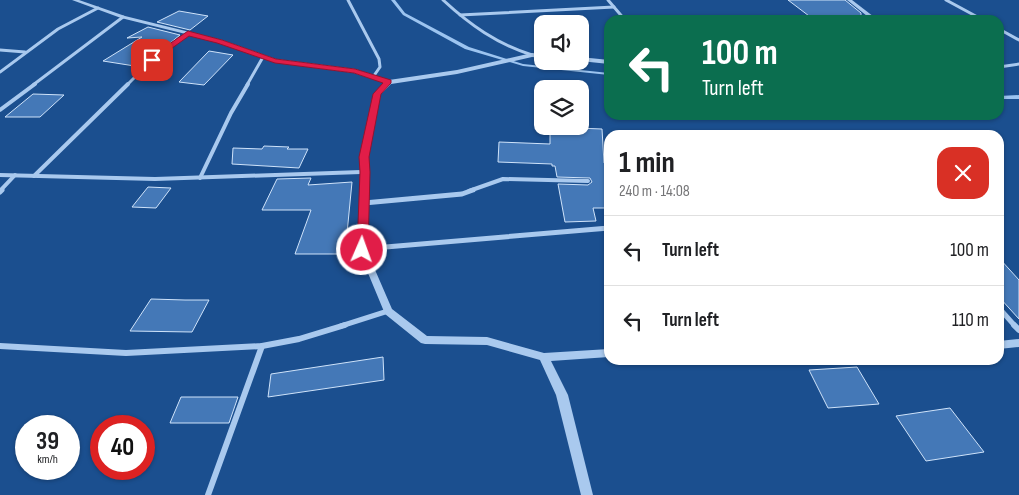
<!DOCTYPE html>
<meta charset="utf-8">
<style>
body{margin:0;font-family:"Sofia Sans Condensed",sans-serif;background:#f6f6f6;color:#202124;height:100vh;display:flex;flex-direction:column;font-size:19px;white-space:nowrap}
*{box-sizing:border-box;margin:0}
p{font-size:16px;color:#757577}
.icon{flex:none;width:28px;height:28px;fill:none;stroke:currentColor;stroke-width:2;stroke-linecap:round;stroke-linejoin:round}
.map{position:relative;flex:1;overflow:hidden}
.details{position:absolute;left:604px;top:130px;width:400px;height:235px;display:flex;flex-direction:column;background:#fff;border-radius:15px;box-shadow:0 1px 4px #0004}
.details>*{flex:none}
.banner{position:absolute;left:604px;top:15px;width:400px;height:105px;border-radius:15px;box-shadow:0 1px 4px #0004;background:#0b6e4f;color:#fff;overflow:hidden}
.buttons{position:absolute;left:534px;top:15px;display:grid;gap:10px}
.buttons a{display:grid;place-items:center;width:55px;height:55px;border-radius:10px;background:#fff;box-shadow:0 1px 4px #0004;font-size:25px}
.speed{position:absolute;left:15px;top:415px;display:flex;gap:10px;font-size:25px;font-weight:700;text-align:center}
.speed>*{display:grid;place-content:center;width:65px;height:65px;border-radius:50%;background:#fff;box-shadow:0 1px 4px #0004;line-height:1}
.speed small{font-size:12px;font-weight:400}
.speed .limit{border:8px solid #d22;background:#fff;color:#111}
.pin{position:absolute;display:grid;place-items:center;width:42px;height:42px;color:#fff;margin:-21px;border-radius:10px;box-shadow:0 2px 8px #0006}
.me{position:absolute;width:55px;margin:-28px;rotate:2deg;stroke-linejoin:round;filter:drop-shadow(0 0 4px #0008)}
.turn{display:flex;align-items:center;gap:18px;height:105px;padding:0 15px;font-size:22px}
.turn .icon{width:65px;height:65px;stroke-width:2.5}
.turn b{display:block;font-size:35px;line-height:42px}
.round{display:grid;place-items:center;flex:none;width:52px;height:52px;border-radius:15px;background:#f6f6f6}
.head{display:flex;align-items:center;justify-content:space-between;height:85px;padding:0 15px}
h1{font-size:30px;font-weight:700;line-height:38px}
ul{padding:0;list-style:none}
li{display:flex;align-items:center;gap:15px;height:70px;padding:0 15px;border-top:1px solid #e0e0e0}
li div{flex:1}
li b{display:block;font-size:19px}
li em{font-style:normal}
.map>svg:first-child{display:block}
</style>
<div class="map">
<svg width="1019" height="495" viewBox="0 0 1019 495">
<rect width="100%" height="100%" fill="#1b4f8f"/>
<g fill="none" stroke-linecap="round" stroke-linejoin="round">
<g fill="#9cc4f0" fill-rule="evenodd">
<polygon points="391,0 395,0 405,13 469,47 523,64 609,73 609,75 523,66 465,49 403,15"/>
<polygon points="1019,95 1019,99 999,99 999,96"/>
</g>
</g>
<g fill="#4478b7" stroke="#cfe3fa">
<polygon points="788,0 845,0 861,13 861,20 813,19"/>
<polygon points="179,11 208,16 190,30 157,22"/>
<polygon points="148,27 180,35 141,67 103,61 142,37 127,38"/>
<polygon points="209,51 233,55 204,85 179,82"/>
<polygon points="33,94 64,95 40,117 5,117"/>
<polygon points="550,127 602,129 604,163 609,163 609,208 593,208 596,221 565,222 558,184 588,185 592,182 590,178 557,177 555,166 552,166 552,164 498,162 499,142 550,144"/>
<polygon points="264,146 289,147 287,149 308,149 299,168 232,164 233,148 262,149"/>
<polygon points="311,178 308,185 352,182 345,254 295,254 311,210 262,210 277,179"/>
<polygon points="148,187 171,188 156,208 132,207"/>
<polygon points="999,258 1019,280 1019,319 999,297"/>
<polygon points="151,299 185,300 209,300 192,332 130,331"/>
<polygon points="383,357 384,380 268,397 271,374"/>
<polygon points="857,367 879,404 828,408 809,370"/>
<polygon points="181,397 238,397 229,423 170,423"/>
<polygon points="950,408 984,452 926,461 896,416"/>
</g>
<g fill="none" stroke-linecap="round" stroke-linejoin="round">
<g stroke="#a9c9ee" stroke-width="3">
<polyline points="348,0 379,59 380,67 373,77"/>
<path d="M443 0C470 25 497 44 532 55"/>
<polyline points="608,0 625,20"/>
<polyline points="946,0 983,20"/>
<polyline points="460,15 614,7"/>
<polyline points="999,29 1019,40"/>
<polyline points="0,50 25,52"/>
<polyline points="999,67 1019,64"/>
<polyline points="0,72 58,29 98,8"/>
<polyline points="33,85 123,17"/>
<polyline points="127,85 152,60 188,33"/>
<polyline points="247,85 263,57"/>
</g>
<g stroke="#a9c9ee" stroke-width="4">
<polyline points="0,110 35,84"/>
<polyline points="34,176 128,84"/>
<polyline points="200,178 231,113 248,84"/>
<polyline points="0,191 15,175"/>
<polyline points="469,191 503,179 588,181"/>
</g>
<g stroke="#a9c9ee" stroke-width="5">
<polyline points="0,192 2,190"/>
<polyline points="364,203 462,194 473,190"/>
<polyline points="362,249 609,228"/>
<polyline points="999,308 1015,326"/>
<polyline points="341,326 388,311"/>
</g>
<g stroke="#a9c9ee" stroke-width="6">
<polyline points="1014,325 1019,330"/>
<polyline points="0,346 126,353 262,346 299,339 345,325"/>
<polyline points="208,495 262,346"/>
</g>
<g fill="#a9c9ee" fill-rule="evenodd">
<polygon points="72,0 79,0 125,16 222,40 276,59 355,69 389,80 457,70 532,53 542,54 542,58 532,57 457,74 391,84 380,95 368,157 369,172 366,249 392,309 427,336 487,337 544,353 609,349 609,357 551,361 568,395 593,495 581,495 556,395 540,360 487,345 425,344 421,343 385,314 358,249 361,174 155,181 0,177 0,173 155,177 361,170 360,157 374,94 385,83 354,73 273,62 218,42 121,18"/>
<polygon points="847,0 852,0 878,20 872,20"/>
<polygon points="580,57 609,60 609,64 580,61"/>
<polygon points="1019,339 1019,347 999,349 999,341"/>
</g>
</g>
<polygon fill="#e11d48" stroke="#92132f" points="188,31 222,40 276,59 355,69 391,80 391,83 381,94 369,157 370,172 368,250 367,252 362,254 357,250 360,172 359,157 373,94 383,83 354,73 275,63 217,43 189,36 154,61 149,61 149,58"/>
</svg>
<div class="buttons">
<a><svg class="icon" aria-label="sound" viewBox="0 0 24 24"><path d="M4 9h4l5-4v14l-5-4H4zM17 9q2 3 0 6"/></svg></a>
<a><svg class="icon" aria-label="layers" viewBox="0 0 24 24"><path d="M12 4l9 5-9 5-9-5zM3 14l9 5 9-5"/></svg></a>
</div>
<div class="speed"><div>39<small>km/h</small></div><div class="limit">40</div></div>
<div class="pin" style="left:152px;top:60px;background:#d93025"><svg class="icon" aria-label="arrive" viewBox="0 0 24 24"><path d="M6 21V4h12l-3 4 3 4H6"/></svg></div>
<svg class="me" style="left:362px;top:250px" viewBox="-20 -20 40 40"><circle r="17" fill="#e11d48" stroke="#fff" stroke-width="3"/><path d="M0-11L8 9 0 5-8 9z" fill="#fff"/></svg>
<div class="banner">
<div class="turn"><svg class="icon" aria-label="left" viewBox="0 0 24 24"><path d="M17 20v-9H6M10 6l-5 5 5 5"/></svg><div><b>100 m</b>Turn left</div></div>
</div>
<section class="details">
<div class="head"><div><h1>1 min</h1><p>240 m · 14:08</p></div><a class="round" style="background:#d93025;color:#fff"><svg class="icon" aria-label="close" viewBox="0 0 24 24"><path d="M6 6l12 12M18 6L6 18"/></svg></a></div>
<ul>
<li><svg class="icon" aria-label="left" viewBox="0 0 24 24"><path d="M17 20v-9H6M10 6l-5 5 5 5"/></svg><div><b>Turn left</b></div><em>100 m</em></li>
<li><svg class="icon" aria-label="left" viewBox="0 0 24 24"><path d="M17 20v-9H6M10 6l-5 5 5 5"/></svg><div><b>Turn left</b></div><em>110 m</em></li>
</ul>
</section>
</div>
